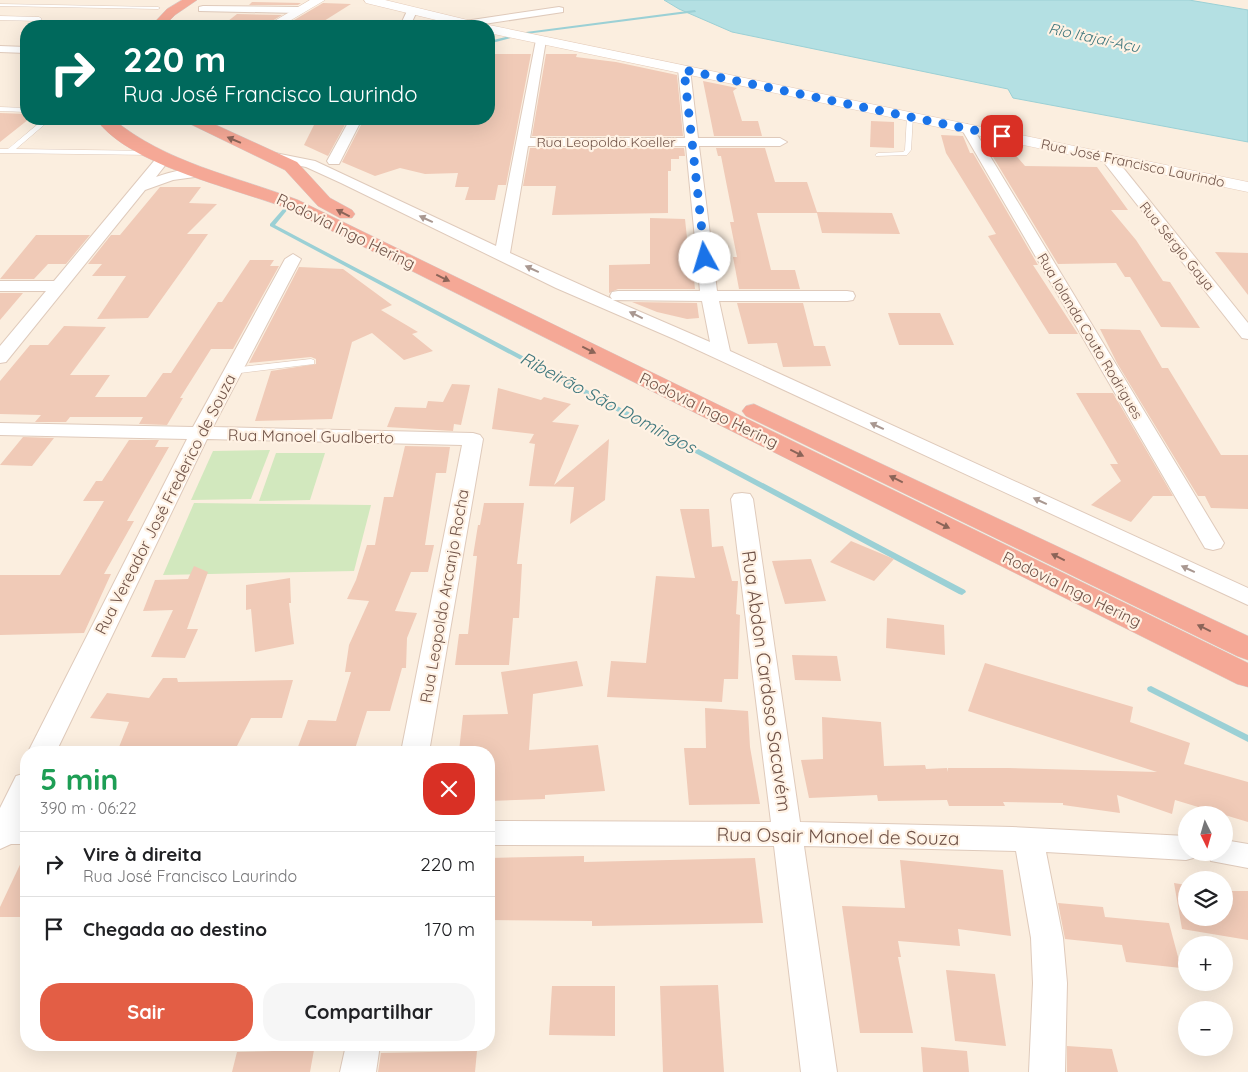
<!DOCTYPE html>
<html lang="pt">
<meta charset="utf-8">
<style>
body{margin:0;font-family:Quicksand,sans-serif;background:#f6f6f6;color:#202124;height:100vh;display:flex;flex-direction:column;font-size:19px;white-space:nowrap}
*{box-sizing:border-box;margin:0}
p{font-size:16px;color:#757577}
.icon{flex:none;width:28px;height:28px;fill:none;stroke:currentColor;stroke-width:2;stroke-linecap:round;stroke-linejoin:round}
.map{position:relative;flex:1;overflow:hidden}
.sheet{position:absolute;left:20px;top:746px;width:475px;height:305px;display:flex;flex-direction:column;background:#fff;border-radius:20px;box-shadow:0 5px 20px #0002}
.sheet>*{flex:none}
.guide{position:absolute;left:20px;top:20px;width:475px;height:105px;border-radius:20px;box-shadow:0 5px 20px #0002;background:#00695c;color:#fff;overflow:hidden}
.needle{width:32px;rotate:175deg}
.tools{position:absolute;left:1178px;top:806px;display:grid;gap:10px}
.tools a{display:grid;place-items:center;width:55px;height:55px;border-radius:50%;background:#fff;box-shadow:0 5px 20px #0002;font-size:25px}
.pin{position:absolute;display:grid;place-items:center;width:42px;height:42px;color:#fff;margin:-21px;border-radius:10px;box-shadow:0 2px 8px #0006}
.me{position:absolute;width:55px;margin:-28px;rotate:354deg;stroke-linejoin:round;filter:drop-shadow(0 0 4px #0008)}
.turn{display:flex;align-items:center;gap:18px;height:105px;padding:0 20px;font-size:22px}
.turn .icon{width:65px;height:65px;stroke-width:2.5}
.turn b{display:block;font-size:35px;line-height:42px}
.round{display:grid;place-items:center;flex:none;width:52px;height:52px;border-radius:20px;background:#f6f6f6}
.head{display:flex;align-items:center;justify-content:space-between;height:85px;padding:0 20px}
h1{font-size:30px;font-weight:700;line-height:38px;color:#1e9e55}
.action{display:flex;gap:10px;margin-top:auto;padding:10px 20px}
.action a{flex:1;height:58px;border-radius:20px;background:#e35e45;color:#fff;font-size:20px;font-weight:700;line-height:58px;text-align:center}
.action a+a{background:#f6f6f6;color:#202124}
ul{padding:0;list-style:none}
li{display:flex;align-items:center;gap:15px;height:65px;padding:0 20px;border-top:1px solid #e0e0e0}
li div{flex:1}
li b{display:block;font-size:19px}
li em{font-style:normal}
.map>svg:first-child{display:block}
</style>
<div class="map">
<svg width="1248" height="1072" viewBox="0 0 1248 1072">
<rect width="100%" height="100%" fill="#fbeedf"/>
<g fill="#d2e8be">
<polygon points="270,450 251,499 191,500 213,451"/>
<polygon points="276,453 325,453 310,500 259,501"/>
<polygon points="194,503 371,505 354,571 163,575"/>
</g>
<polygon fill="#b4e0e3" stroke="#9bd0d5" points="664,0 1189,0 1248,10 1248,142 1013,98 1008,89 732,32 679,9"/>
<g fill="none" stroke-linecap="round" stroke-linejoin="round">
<g fill="#9bd0d5" fill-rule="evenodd">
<polygon points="695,10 696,12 526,34 492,43 492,46 489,47 489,41 526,32"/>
<polygon points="284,208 288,209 275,225 965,590 966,592 962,595 959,594 270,226 270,224"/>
<polygon points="1151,686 1248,735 1248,742 1148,691 1147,689 1148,687"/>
</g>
</g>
<g fill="#f0cab7">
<polygon points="252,2 301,3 298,5 249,5"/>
<polygon points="323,3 351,4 316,26 284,26"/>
<polygon points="237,14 282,15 264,26 223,25"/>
<polygon points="489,54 531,54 506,185 498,185 495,200 465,200 469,187 455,187 458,173 425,174 400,168 375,176 342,162 364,119 489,119"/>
<polygon points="546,54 577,54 576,57 616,62 677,75 683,136 532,136"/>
<polygon points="703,81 737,88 733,91 742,121 758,121 762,136 714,136"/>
<polygon points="0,113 26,114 26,119 29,119 0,142"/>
<polygon points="317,119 348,119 328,156 304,145"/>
<polygon points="871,121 894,122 894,148 870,147"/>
<polygon points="941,135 963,136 970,153 973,153 1038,265 1033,265 1078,334 1049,334 988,236 996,234 946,153"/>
<polygon points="530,148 684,148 685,156 679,156 679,159 671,159 671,171 668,171 668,213 552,215 556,186 523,186"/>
<polygon points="716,148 765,148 775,182 807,182 817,212 892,213 900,234 822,233 817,213 757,213 771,270 795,270 800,289 739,289 733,257 737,257 730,222 734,222 721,156 718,156"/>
<polygon points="990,152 1013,152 1025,166 1097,167 1128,210 1111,210 1136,240 1163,281 1170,282 1200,328 1161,327 1130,277 1125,277 1116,263 1058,264"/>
<polygon points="160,187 201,187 189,203 217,204 187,234 208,234 148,318 97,319 126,276 92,276 102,264 88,264 111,235 120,235"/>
<polygon points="650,218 685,219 687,238 690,238 689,270 693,270 695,289 618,289 609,293 609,265 650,264"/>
<polygon points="36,235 90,235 66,264 48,264 34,279 0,279"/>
<polygon points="1215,252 1248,253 1248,295"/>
<polygon points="250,260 274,260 270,266 279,266 233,349 211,349 180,398 183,398 167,425 139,424 143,417 70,417 66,422 35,422 41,415 0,414 0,381 30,345 48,345 64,326 106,327 70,375 110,375 95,397 146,397 163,373 171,373 218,302 222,302"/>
<polygon points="299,267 343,269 392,305 381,310 418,332 412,334 433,351 404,360 372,333 352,342 332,419 255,421 271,371 316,364 316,359 311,357 249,363"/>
<polygon points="0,293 23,293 0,320"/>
<polygon points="632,302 697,303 699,318 687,319 657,312"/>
<polygon points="737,303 803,303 814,346 825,346 831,366 783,367 777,343 748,344"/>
<polygon points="888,313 940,313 954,345 899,345"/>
<polygon points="1100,329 1140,330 1162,368 1168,368 1221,455 1248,455 1248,509 1211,508 1205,496 1198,496 1117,363"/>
<polygon points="452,384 470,385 461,425 454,424 453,431 387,427 395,407 426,408 428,401 443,402"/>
<polygon points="498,388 541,400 544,397 571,404 552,422 579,425 554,485 609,439 605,500 570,524 574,487 529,486 535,444 529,443 534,434 492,429"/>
<polygon points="1076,393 1113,393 1173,496 1153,496 1131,522 1091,505 1121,481 1110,464 1118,464"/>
<polygon points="23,437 54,438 32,466 0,465"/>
<polygon points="129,440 159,440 155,447 169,447 127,521 134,521 104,574 111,574 84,633 0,635 0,575 60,575 104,501 83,501 96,481 102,481"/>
<polygon points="405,446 450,447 446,473 436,473 425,545 434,545 428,572 411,572 395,611 417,613 407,638 406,668 402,668 390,711 367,711 354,752 296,752 308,720 336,721 351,672 345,672 349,645 369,601 347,599 356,580 367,545 375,545 384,497 393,497"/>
<polygon points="484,503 524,503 517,564 522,564 519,618 513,618 509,665 455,665 459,634 468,634 477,556 473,556 478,525 480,525"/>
<polygon points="680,509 709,509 712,547 723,546 732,581 738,581 736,614 740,615 738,679 724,679 722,702 607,697 611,661 646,663 656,576 695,578"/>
<polygon points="851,541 894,559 874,581 830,562"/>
<polygon points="811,559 826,601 785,604 772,561"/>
<polygon points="194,566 208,572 187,629 198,629 185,658 151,657 173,610 143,611 155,580 188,579"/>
<polygon points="290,578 291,603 289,603 294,644 255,652 251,609 246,610 246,585"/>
<polygon points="887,618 944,625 945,655 886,648"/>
<polygon points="792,655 837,656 841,681 795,680"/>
<polygon points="577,661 583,686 533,694 529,750 598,745 605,791 545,795 545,799 489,801 489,751 459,751 463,715 508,714 501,672"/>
<polygon points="985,663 1133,707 1130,722 1190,743 1184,764 1248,782 1248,822 1175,800 1172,814 1117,795 1120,813 1063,805 1063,803 1003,802 1005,806 949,806 947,800 878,801 877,795 809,798 801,760 823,759 822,717 881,722 884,766 925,765 926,769 947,768 947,772 948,768 1008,768 1157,772 968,711"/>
<polygon points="163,678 177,678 178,682 293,680 282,718 251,718 234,752 117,752 129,722 90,718 107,693 149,698"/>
<polygon points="705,708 748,711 750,747 760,804 689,805 684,748 706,748"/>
<polygon points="26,852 26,917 0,917 0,907"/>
<polygon points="584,856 584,862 755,858 763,923 592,926 592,921 489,920 489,858"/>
<polygon points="900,860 1003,870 1011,936 958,929 960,946 898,941 901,957 898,957 913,1033 860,1033 842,906 905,908"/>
<polygon points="1174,883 1186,885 1186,918 1224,918 1224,891 1248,891 1248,940 1182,929"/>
<polygon points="1058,903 1103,907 1105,917 1169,923 1181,968 1126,962 1122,945 1065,939"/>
<polygon points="946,970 995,974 1006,1046 955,1041"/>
<polygon points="718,985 724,1072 663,1072 660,986"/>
<polygon points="552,986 615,986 615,1036 549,1035"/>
<polygon points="1067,1046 1112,1049 1118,1072 1067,1072"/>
<polygon points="921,1047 967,1051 969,1072 923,1072"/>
<polygon points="314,1050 310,1072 232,1072 237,1052"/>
<polygon points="477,1051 475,1072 378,1072 381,1053"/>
</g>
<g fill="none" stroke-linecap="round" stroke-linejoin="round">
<defs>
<g id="lane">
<polygon points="0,4 158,7 160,8 158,9 0,6"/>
<polygon points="0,16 39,17 42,19 39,21 0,20"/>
<polygon points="0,107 26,108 26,112 0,111"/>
<polygon points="910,114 913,116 911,150 907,155 876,156 875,155 878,153 903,152 905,150 907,116"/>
<polygon points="44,119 51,119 16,149 153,151 156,153 153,155 0,153 0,149 8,149"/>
<polygon points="311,359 314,360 314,364 232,374 227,371 232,368"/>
</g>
<g id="street">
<polygon points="203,6 298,7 303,10 298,13 199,11 199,7"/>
<polygon points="559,7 563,8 563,12 471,26 462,26 460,24 465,21"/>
<polygon points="412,8 417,11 410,26 400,26 407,11"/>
<path d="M541 37 546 40 530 138H685L678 69 684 66 690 69 698 138H780L787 142 780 146H699L717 291H847L853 292 855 296 853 300 847 301H719L730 351 1248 588V605L674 339 556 288 341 183 306 167 270 160 268 157 275 153 315 161 496 246 536 40ZM528 146H686L700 291H618L612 292 610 296 612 299 510 253ZM613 300 702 301 710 342Z"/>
<polygon points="0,46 26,47 26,53 0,52"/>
<polygon points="350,119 362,119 339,164 329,164 327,161"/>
<polygon points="967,124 973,128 1224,543 1221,548 1213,550 1205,548 1202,543 961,128"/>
<polygon points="1107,153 1112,154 1248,323 1248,339 1242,338 1102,160 1100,157 1102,154"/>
<path d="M164 154 171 158 156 177C166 173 196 164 204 173L202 176 173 180 145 190 6 362 0 363V346L46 291H0V281H54L159 155Z"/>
<polygon points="293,254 301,259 213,427 473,433 480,435 483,439 429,752 401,752 462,445 207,439 56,752 28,752 187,439 0,435 0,423 193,427 285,259"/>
<polygon points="742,493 750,494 753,499 800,822 1012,827 1186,836 1186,852 1199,852 1197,857 1186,860 1046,852 1063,938 1067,983 1065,1072 1029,1072 1033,983 1031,938 1016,851 804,846 837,1072 801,1072 774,846 489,845 489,821 771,822 731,499 734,494"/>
<polygon points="26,773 26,813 23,820 26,820 26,844 11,844 0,849 0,808 16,776"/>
<polygon points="1224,840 1248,844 1248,868 1211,861 1207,852 1224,852"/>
<polygon points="346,1045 380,1045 376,1072 340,1072"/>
</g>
<g id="secondary">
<polygon points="310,0 325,0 281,26 266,26"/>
<polygon points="364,0 385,0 480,23 481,26 461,26 366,3"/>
<polygon points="489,25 1248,182 1248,192 489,33 489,26 485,26"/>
</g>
<g id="highway">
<polygon points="182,0 197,0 175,15 164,26 151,26 167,9"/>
<path d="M96 119H113C166 163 235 176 298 200L1248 663V687L1237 684 286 208C234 188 128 165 96 119Z"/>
<polygon points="183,119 203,119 297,162 330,198 352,210 355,214 352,218 340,218 318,206 285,170 186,122"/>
<polygon points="754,404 1248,636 1248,660 1237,656 746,416 742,411 746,406"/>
</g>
</defs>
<use href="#lane" stroke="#dfcabb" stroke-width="1"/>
<use href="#street" stroke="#dfcabb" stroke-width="2"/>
<use href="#secondary" stroke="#e5ccbb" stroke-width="1"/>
<use href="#highway" stroke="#d7cfcc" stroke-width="1"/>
<use href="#lane" fill="#fff" fill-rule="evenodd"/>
<use href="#street" fill="#fff" fill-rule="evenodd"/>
<use href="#secondary" fill="#fff" fill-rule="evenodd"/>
<use href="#highway" fill="#f5a896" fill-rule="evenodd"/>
</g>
<defs><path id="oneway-solid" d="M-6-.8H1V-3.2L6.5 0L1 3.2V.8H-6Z" transform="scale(1.25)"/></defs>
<g fill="#8b6458">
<use href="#oneway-solid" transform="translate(234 140) rotate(-157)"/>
<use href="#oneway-solid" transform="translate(343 213) rotate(-153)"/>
<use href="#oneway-solid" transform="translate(443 278) rotate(26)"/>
<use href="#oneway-solid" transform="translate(589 350) rotate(26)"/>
<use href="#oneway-solid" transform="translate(797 453) rotate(26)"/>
<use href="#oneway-solid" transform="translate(896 479) rotate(-154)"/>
<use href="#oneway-solid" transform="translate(943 525) rotate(26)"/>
<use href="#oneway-solid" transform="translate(1058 557) rotate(-154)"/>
<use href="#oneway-solid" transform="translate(1204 628) rotate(-154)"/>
</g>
<g fill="#a99891">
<use href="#oneway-solid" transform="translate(426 219) rotate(-155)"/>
<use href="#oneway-solid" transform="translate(532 269) rotate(-155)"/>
<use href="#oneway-solid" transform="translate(636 315) rotate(-154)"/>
<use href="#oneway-solid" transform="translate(877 426) rotate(-155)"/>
<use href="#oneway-solid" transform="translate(1040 501) rotate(-155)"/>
<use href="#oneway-solid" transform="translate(1188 569) rotate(-155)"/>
</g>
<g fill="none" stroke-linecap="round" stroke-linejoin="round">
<polyline stroke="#1a73e8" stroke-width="9" stroke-dasharray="0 16.2" points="705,258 684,70 1002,136"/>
</g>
<g text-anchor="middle" stroke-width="4.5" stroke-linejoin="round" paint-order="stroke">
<g font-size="14" fill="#705348" stroke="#fff2e4">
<text x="606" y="147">Rua Leopoldo Koeller</text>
<text transform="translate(1133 163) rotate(12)" y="5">Rua José Francisco Laurindo</text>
<text transform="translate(1177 246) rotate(51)" y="5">Rua Sérgio Gaya</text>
<text transform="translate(1090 336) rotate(59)" y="5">Rua Iolanda Couto Rodrigues</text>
</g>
<g font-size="15" font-style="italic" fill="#3f777d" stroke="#fff2e4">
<text transform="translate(1094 38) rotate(12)" y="5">Rio Itajaí-Açu</text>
</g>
<g font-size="16" fill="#705348" stroke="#fff2e4">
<text transform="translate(346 231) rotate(26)" y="6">Rodovia Ingo Hering</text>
<text transform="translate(709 410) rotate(26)" y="6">Rodovia Ingo Hering</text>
<text transform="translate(311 436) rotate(1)" y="6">Rua Manoel Gualberto</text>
<text transform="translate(165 504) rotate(-63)" y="6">Rua Vereador José Frederico de Souza</text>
<text transform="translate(1072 589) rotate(26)" y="6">Rodovia Ingo Hering</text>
<text transform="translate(444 596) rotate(-80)" y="6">Rua Leopoldo Arcanjo Rocha</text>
</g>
<g font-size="18" font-style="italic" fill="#3f777d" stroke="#fff2e4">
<text transform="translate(608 403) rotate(28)" y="6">Ribeirão São Domingos</text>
</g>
<g font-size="19" fill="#705348" stroke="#fff2e4">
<text transform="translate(767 681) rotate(82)" y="7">Rua Abdon Cardoso Sacavém</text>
<text transform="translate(838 836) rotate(1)" y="7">Rua Osair Manoel de Souza</text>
</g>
</g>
</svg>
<div class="tools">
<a><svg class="needle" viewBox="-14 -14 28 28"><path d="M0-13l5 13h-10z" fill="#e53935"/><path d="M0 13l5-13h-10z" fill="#757577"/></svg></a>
<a><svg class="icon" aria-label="layers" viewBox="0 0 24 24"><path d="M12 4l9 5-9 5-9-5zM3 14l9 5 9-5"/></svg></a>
<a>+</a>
<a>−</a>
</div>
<div class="pin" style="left:1002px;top:136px;background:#d93025"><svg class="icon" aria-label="arrive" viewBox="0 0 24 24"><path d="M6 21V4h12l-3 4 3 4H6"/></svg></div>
<svg class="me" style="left:705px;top:258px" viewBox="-20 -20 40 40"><circle r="19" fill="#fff"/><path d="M0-13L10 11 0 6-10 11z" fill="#1a73e8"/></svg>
<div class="guide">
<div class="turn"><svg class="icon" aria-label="right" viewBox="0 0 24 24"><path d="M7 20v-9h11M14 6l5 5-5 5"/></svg><div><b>220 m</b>Rua José Francisco Laurindo</div></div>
</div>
<section class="sheet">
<div class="head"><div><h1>5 min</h1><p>390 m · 06:22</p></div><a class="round" style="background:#d93025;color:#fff"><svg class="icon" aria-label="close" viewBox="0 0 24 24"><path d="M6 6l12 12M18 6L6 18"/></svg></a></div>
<ul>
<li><svg class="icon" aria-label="right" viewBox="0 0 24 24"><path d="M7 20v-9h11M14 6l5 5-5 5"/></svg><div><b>Vire à direita</b><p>Rua José Francisco Laurindo</p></div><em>220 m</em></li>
<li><svg class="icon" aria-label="arrive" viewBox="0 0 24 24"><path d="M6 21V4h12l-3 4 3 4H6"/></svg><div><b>Chegada ao destino</b></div><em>170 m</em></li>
</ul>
<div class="action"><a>Sair</a><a>Compartilhar</a></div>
</section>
</div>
